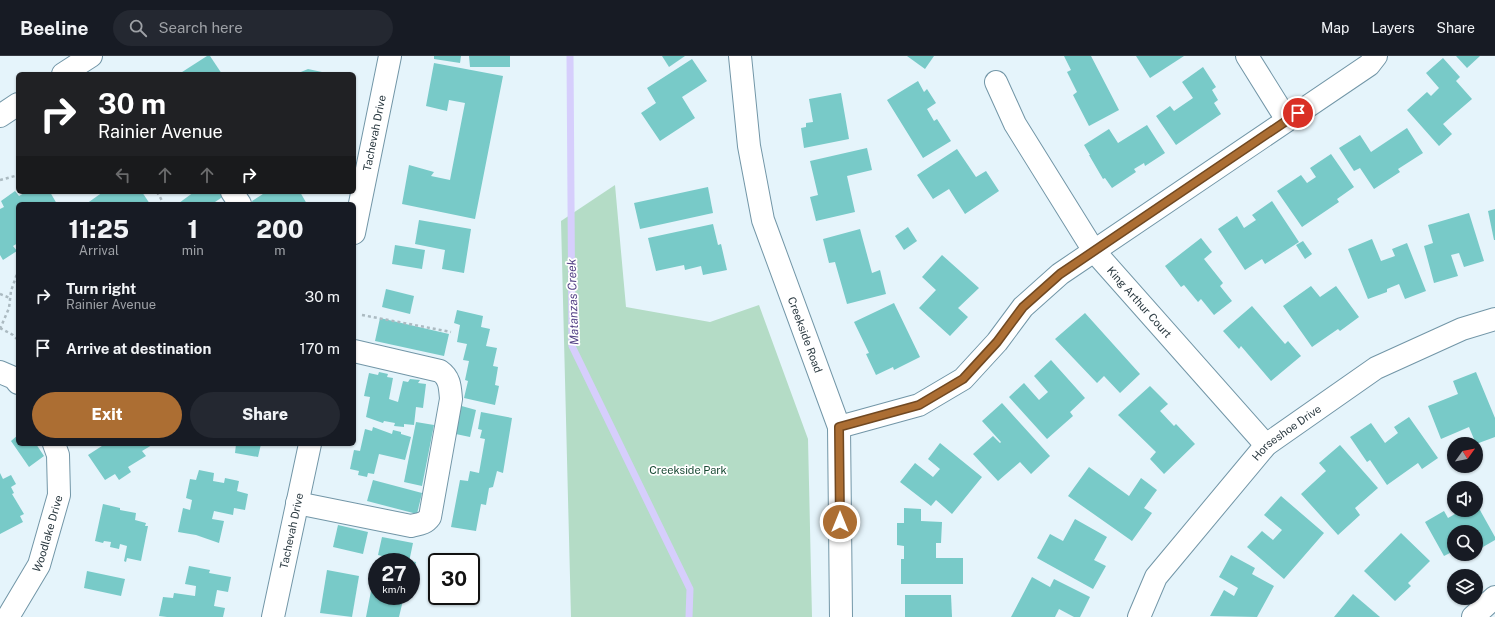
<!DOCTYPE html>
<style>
body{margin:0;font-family:"Public Sans",sans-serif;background:#242831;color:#f1f3f6;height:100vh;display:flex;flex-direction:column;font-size:15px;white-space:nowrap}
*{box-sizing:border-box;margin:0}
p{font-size:13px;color:#9ea1a6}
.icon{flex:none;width:22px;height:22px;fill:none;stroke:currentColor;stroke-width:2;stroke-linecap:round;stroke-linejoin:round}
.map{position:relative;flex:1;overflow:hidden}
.sheet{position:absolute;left:16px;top:146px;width:340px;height:244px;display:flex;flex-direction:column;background:#171b24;border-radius:6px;box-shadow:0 1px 3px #0004}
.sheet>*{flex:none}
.banner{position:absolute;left:16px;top:16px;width:340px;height:122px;border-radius:6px;box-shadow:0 1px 3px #0004;background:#202124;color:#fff;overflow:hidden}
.needle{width:26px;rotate:57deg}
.fabs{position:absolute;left:1447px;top:381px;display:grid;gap:8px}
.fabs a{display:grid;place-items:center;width:36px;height:36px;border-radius:50%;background:#171b24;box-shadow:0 1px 3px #0004;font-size:20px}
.speed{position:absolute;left:368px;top:497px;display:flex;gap:8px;font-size:20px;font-weight:700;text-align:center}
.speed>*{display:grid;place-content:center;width:52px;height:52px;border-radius:50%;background:#171b24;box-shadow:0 1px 3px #0004;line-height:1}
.speed small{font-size:10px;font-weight:400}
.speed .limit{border:2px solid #111;border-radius:6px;background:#fff;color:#111}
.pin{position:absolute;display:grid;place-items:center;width:34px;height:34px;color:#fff;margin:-17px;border:2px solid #fff;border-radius:50%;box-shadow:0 1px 4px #0007}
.me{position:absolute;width:44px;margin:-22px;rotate:0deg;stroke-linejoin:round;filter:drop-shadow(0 0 3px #0008)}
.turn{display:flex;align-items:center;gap:14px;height:84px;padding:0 16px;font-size:18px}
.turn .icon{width:52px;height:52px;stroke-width:2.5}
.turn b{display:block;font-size:28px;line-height:34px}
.lanes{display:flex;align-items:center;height:38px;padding:0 16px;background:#0003;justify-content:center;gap:20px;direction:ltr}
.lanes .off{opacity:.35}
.eta{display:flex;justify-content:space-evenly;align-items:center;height:68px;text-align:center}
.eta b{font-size:24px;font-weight:800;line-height:28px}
.cta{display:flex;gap:8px;margin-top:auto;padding:8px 16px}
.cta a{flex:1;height:46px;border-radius:24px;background:#ac6e33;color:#fff;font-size:16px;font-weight:800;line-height:46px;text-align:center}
.cta a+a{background:#242831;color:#f1f3f6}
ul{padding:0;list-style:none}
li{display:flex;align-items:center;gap:12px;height:52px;padding:0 16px}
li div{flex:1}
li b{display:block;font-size:15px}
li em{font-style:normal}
header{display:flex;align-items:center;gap:24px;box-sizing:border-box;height:56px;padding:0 20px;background:#171b24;border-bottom:1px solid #363941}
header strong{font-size:19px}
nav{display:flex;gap:22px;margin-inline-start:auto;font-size:14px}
.search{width:280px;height:36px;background:#242831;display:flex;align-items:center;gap:10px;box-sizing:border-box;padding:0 14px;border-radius:22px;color:#9ea1a6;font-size:15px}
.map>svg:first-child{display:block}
</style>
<header>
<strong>Beeline</strong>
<div class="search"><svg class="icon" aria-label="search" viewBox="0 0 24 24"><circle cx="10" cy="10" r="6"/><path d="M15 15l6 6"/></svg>Search here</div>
<nav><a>Map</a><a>Layers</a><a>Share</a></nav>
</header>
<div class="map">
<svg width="1495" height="561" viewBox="0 0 1495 561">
<rect width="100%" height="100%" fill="#e5f4fb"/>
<polygon fill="#b4dcc6" points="615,129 626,251 710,266 759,249 808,383 812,561 571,561 561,165"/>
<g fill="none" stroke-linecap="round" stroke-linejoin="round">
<polyline stroke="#d6cefc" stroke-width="7" points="570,0 572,290 690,533 689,561"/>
</g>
<g fill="#78cac8">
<polygon points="207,0 210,0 222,18 179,18"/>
<polygon points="434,0 461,0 460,7 434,3"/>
<polygon points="469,0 510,0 510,11 470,11"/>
<polygon points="662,0 685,0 669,11"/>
<polygon points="907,0 934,0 925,13"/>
<polygon points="1064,0 1091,0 1119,54 1089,70 1073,39 1077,36 1067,16 1071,14"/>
<polygon points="1136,0 1184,0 1150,22"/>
<polygon points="1456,0 1480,0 1467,12"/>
<polygon points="1443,2 1460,21 1456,25 1472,43 1443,68 1452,78 1439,90 1407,54 1427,36 1431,40 1439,32 1426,17"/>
<polygon points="692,3 707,25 682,41 695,62 660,85 641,57 656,47 647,32"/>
<polygon points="434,7 503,20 475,163 402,148 409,109 434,116 431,120 450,124 465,47 449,44 447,55 426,50"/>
<polygon points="1203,11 1216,31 1212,34 1218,44 1214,47 1221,58 1176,89 1156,60 1170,50 1174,55 1193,42 1182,26"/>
<polygon points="308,13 322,16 324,18 296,18"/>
<polygon points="918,25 924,36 927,33 936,47 927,53 934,65 937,63 951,85 923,102 887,44"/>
<polygon points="841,37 849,83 804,92 801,72 806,71 806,67 813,66 809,43"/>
<polygon points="1147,69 1165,97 1145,110 1144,107 1134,113 1136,116 1112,132 1105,122 1103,123 1089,99 1090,99 1084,89 1109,73 1118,87"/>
<polygon points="1407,72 1423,97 1398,113 1400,116 1374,133 1360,112 1354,115 1339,92 1360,79 1371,96"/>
<polygon points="867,92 872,114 847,120 855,156 816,165 810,141 818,139 810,105"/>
<polygon points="957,93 976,121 986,115 999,135 965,158 949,133 933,143 917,119"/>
<polygon points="1331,98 1354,131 1337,143 1339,146 1302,171 1277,135 1301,119 1307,127 1316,121 1310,112"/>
<polygon points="708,131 713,157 640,173 634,147"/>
<polygon points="15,135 19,140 26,136 50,136 57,148 18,148 18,187 13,190 17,195 3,204 0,199 0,153 4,151 1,145"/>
<polygon points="103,136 142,136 150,148 86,148"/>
<polygon points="194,136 221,136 224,140 212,148 180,148 179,147"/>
<polygon points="266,136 300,136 307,148 253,148 252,145"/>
<polygon points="1272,145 1299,186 1265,208 1262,203 1245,214 1218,173 1237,160 1244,172 1256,164 1252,159"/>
<polygon points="1495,153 1495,184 1494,184 1488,155"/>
<polygon points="1469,157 1484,205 1464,211 1459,197 1451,199 1458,220 1434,227 1424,190 1433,187 1428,169"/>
<polygon points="419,164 471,173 464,217 442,213 445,194 415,188"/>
<polygon points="713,168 718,189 721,188 727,214 703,219 701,210 685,214 684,209 656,215 648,182"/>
<polygon points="908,171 917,185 904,194 895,180"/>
<polygon points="860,173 872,217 880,214 886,238 847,248 835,206 829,207 823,183"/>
<polygon points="1201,182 1212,196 1204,203 1223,227 1220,230 1232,245 1214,259 1201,243 1198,246 1184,229 1181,231 1165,210"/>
<polygon points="1372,183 1381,205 1395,200 1392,193 1407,187 1426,235 1405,243 1399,228 1387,233 1387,236 1368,243 1348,193"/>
<polygon points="1303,185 1312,198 1305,203 1296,189"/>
<polygon points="395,189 425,194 422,213 392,208"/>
<polygon points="942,199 979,232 958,252 968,261 950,280 919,252 936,234 922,221"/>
<polygon points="1311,230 1320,241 1336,230 1359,261 1340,275 1338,273 1312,291 1283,250"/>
<polygon points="386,233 414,240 410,258 382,251"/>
<polygon points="894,247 920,301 894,314 893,311 876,319 866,298 869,297 854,266"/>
<polygon points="1252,250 1285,288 1288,285 1301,300 1271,325 1241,290 1239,293 1223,275"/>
<polygon points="457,254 483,260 481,271 490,273 486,290 497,292 493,310 498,311 495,329 499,330 495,349 464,342 468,325 465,324 469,305 463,304 467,288 457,286 460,269 454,267"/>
<polygon points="1085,257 1140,318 1120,337 1104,320 1097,327 1055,283"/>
<polygon points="380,262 449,278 444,300 375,285"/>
<polygon points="1051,304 1085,342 1070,356 1073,360 1047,383 1009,341 1024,327 1039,344 1048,336 1034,320"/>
<polygon points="379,316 388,318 387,321 393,322 389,343 398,346 403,325 408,326 410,323 420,324 418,327 426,328 423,352 416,351 414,369 404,368 404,371 394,370 395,367 384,365 383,367 366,361 370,341 364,340 369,317 378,319"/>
<polygon points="1476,316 1495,362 1495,381 1476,388 1469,371 1441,383 1428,350 1458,338 1453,325"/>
<polygon points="1150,330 1168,348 1160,355 1174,370 1176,368 1195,388 1164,418 1150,403 1156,396 1118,359"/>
<polygon points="1002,347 1050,400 1031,418 1020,406 998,425 973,398 993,380 1000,387 1001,386 982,365"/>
<polygon points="458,349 476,354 470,381 451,377"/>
<polygon points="481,356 512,362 503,417 497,415 493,431 489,432 486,449 481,448 476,475 451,471 460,424 468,425 470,415 479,417 485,383 480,382 482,374 478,373"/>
<polygon points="1409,361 1438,402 1422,413 1418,407 1387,429 1370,404 1367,406 1350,381 1371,367 1385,387 1398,377 1394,371"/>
<polygon points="416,366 434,369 422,430 404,426"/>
<polygon points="373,371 392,378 393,374 401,376 401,378 411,381 405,404 379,398 374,418 368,417 367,421 358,419 359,415 350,413 354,394 360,395 365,373 372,375"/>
<polygon points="18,379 18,388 36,388 44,400 29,411 11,385"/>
<polygon points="940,387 982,421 952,458 936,444 931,450 900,426 915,407 933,421 940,413 928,403"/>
<polygon points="105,388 151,388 152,389 142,395 146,400 128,411 131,416 119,424 115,418 105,424 88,399"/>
<polygon points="236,388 261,388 258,401 235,397"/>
<polygon points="1340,389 1378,432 1355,452 1360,459 1338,479 1301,438 1326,415 1319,407"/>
<polygon points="1089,411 1129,440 1141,422 1157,434 1144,452 1152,457 1132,485 1068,440"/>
<polygon points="199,414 214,417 213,425 224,427 225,422 239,425 237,435 248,438 245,454 234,452 233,459 214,455 212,463 224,465 219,487 196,479 178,476 183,452 190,454 192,444 186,442 190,423 196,424"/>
<polygon points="0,417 3,423 11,419 16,428 11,431 14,437 12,438 24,458 20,460 23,466 0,478"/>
<polygon points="373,424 422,437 417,458 367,445"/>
<polygon points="1281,440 1324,477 1284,523 1247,491 1262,475 1273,484 1282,474 1264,459"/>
<polygon points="1476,447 1495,481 1495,484 1476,495 1476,476 1454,476 1454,495 1444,500 1425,466 1444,455 1448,462 1462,454 1476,454"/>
<polygon points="103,448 120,452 120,454 136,457 135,464 146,467 145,470 148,470 141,505 127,502 126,506 124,505 127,490 120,488 119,493 110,491 111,486 104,485 103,487 95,485"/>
<polygon points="904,452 921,453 921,465 942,466 941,487 936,487 936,502 963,502 963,528 901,528 901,503 904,503 904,490 897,489 897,467 904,467"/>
<polygon points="1075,463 1107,481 1094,504 1106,510 1093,533 1037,502 1050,478 1063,485"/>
<polygon points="338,469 368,476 363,498 333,491"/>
<polygon points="1401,477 1430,505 1408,527 1411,530 1395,545 1364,515"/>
<polygon points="382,481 413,487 409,506 385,506 386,501 378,499"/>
<polygon points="1231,499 1255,512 1252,518 1274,530 1257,561 1210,560 1224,534 1234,540 1238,532 1219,521"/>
<polygon points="411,505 416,506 412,526 411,526"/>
<polygon points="189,510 210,514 209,517 231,521 228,536 217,534 214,550 225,552 223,561 167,561 159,560 163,541 173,542 174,537 195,540 196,530 185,528"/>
<polygon points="327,514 359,520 352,561 320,557"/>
<polygon points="87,515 125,523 121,540 84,532"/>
<polygon points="1032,521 1050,531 1054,523 1090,541 1080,561 1074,561 1059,553 1055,561 1011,561"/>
<polygon points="371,535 377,536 377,540 404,540 399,561 366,561"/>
<polygon points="1353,538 1380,561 1334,561"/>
<polygon points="905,539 951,539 952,561 905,561"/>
</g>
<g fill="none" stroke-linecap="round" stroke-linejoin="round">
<defs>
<g id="minor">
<path id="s1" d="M740 0 749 90 763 164 839 371 841 561"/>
<polyline points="1247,0 1287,64"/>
<polyline points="63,18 91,0"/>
<path id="s2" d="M996 26 1015 68 1094 195 1266 389"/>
<polyline points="0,60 18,48"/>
<polyline points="232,136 240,148"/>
<path id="s3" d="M354 177 390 0"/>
<polyline points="0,316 14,322 18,327"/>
<polyline points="839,371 919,349 963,323 997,286 1023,251 1060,218 1369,9 1376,0"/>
<path d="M297 447 411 470C419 468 425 468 430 461L451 343C450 331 450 322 440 315L354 295"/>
<path id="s4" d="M8 561 39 509 59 439 58 399 54 388"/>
<path id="s5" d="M273 561 310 388"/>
<path id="s6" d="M1139 561 1156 521 1266 389 1376 312 1462 273 1495 263"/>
<polyline points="1473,561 1495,541"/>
</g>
</defs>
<use href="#minor" stroke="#7296a7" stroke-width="24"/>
<g stroke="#abbac1" stroke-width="2.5" stroke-dasharray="3 3" stroke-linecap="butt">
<polyline points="0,124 15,120 18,123"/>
<polyline points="157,136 164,148"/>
<polyline points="0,238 10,242"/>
<polyline points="362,259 451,276"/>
<polyline points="0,272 13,279 18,284"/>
<polyline points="0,273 9,252 11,235 18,215"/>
</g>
<use href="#minor" stroke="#fff" stroke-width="22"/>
</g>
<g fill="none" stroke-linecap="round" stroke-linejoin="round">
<defs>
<polyline id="route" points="840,466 839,371 919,349 963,323 997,286 1023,251 1060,218 1298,57"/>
</defs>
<use href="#route" stroke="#704821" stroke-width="10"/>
<use href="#route" stroke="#ac6e33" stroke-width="7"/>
</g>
<g text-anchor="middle" stroke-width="3.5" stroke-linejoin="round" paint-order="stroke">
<g font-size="11" fill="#2a3940" stroke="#fff">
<text dy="4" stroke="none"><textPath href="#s3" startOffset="102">Tachevah Drive</textPath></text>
<text dy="4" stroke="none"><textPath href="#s2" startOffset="264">King Arthur Court</textPath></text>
<text dy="4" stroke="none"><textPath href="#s1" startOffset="288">Creekside Road</textPath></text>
<text dy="4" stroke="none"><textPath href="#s6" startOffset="239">Horseshoe Drive</textPath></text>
<text dy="4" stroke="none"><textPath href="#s5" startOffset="88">Tachevah Drive</textPath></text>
<text dy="4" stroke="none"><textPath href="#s4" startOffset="93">Woodlake Drive</textPath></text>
</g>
<g font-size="11" fill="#194a34" stroke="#fff">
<text x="688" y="418">Creekside Park</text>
</g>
<g font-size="12" font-style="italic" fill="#534185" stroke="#fff">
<text transform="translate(573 246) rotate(-92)" y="4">Matanzas Creek</text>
</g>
</g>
</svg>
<div class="fabs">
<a><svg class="needle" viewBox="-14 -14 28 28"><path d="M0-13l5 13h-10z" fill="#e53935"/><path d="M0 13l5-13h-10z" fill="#9ea1a6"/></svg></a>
<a><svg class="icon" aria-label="sound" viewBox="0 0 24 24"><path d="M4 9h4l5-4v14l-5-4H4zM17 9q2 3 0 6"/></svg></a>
<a><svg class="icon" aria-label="search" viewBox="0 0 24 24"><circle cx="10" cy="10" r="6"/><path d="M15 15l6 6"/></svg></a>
<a><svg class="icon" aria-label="layers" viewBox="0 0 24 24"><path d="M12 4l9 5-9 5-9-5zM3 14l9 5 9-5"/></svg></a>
</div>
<div class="speed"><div>27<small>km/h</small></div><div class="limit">30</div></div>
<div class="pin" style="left:1298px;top:57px;background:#d93025"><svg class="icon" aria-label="arrive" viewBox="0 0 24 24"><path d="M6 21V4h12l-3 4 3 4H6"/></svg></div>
<svg class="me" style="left:840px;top:466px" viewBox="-20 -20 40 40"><circle r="17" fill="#ac6e33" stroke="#fff" stroke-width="3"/><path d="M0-11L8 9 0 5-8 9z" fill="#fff"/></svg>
<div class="banner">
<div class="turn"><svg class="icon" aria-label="right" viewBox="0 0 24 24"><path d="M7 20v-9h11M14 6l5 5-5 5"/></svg><div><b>30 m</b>Rainier Avenue</div></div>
<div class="lanes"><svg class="icon off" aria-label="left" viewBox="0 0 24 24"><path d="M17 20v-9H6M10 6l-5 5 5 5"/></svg><svg class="icon off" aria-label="ahead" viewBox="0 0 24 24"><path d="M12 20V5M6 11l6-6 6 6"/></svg><svg class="icon off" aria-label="ahead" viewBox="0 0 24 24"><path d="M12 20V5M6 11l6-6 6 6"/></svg><svg class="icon" aria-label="right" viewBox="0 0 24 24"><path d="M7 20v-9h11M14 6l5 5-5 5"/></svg></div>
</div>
<section class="sheet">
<div class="eta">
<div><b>11:25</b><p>Arrival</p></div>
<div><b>1</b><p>min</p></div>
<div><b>200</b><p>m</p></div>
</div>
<ul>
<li><svg class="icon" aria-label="right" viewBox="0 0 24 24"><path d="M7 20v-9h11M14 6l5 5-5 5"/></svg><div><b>Turn right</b><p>Rainier Avenue</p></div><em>30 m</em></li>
<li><svg class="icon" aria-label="arrive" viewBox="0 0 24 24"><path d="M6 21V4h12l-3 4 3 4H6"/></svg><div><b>Arrive at destination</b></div><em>170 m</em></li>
</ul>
<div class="cta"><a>Exit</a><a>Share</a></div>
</section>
</div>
